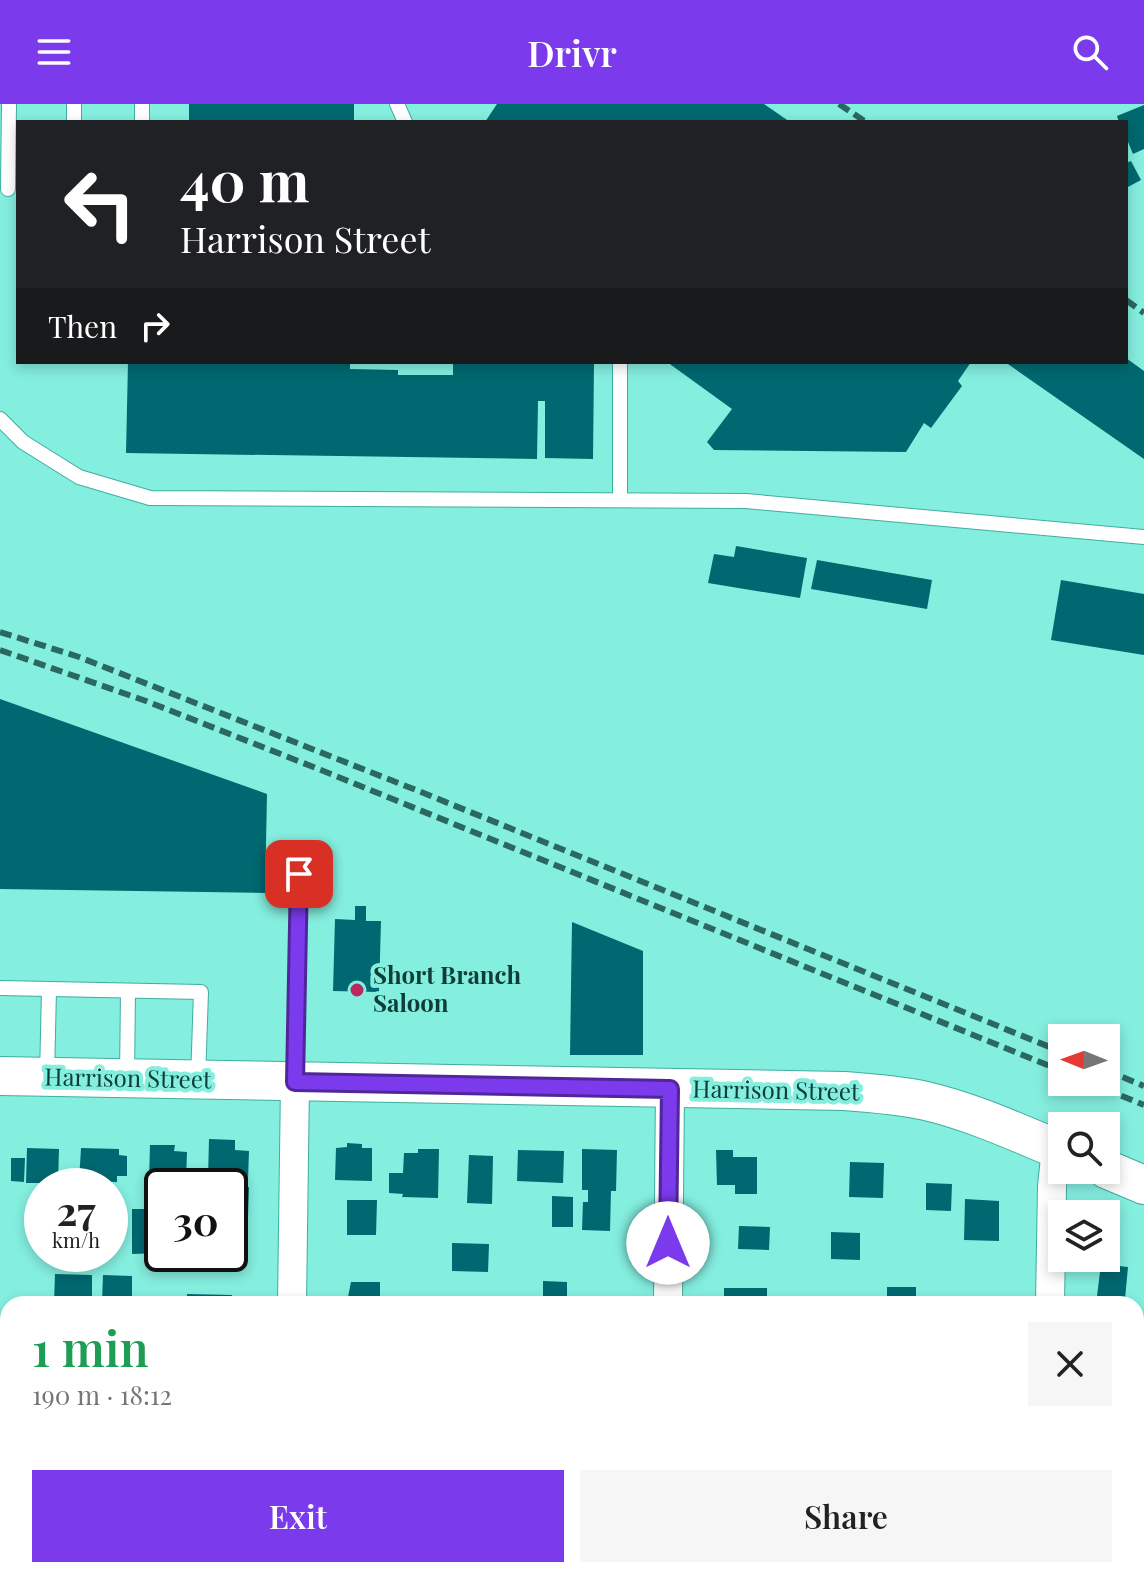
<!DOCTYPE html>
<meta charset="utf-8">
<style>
body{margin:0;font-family:"Playfair Display",serif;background:#f6f6f6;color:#222;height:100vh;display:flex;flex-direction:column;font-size:30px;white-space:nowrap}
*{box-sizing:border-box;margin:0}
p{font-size:26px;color:#767676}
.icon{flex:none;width:44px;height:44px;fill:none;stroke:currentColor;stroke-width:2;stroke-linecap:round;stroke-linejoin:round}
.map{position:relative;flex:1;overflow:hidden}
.panel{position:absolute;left:0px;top:1192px;width:1144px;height:282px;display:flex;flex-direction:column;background:#fff;border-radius:24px 24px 0 0;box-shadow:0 4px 12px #0003}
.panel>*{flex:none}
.banner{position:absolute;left:16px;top:16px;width:1112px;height:244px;border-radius:0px;box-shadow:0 4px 12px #0003;background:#202124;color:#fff;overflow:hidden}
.needle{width:52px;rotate:271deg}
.tools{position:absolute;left:1048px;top:920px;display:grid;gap:16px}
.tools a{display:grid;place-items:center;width:72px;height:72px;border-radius:0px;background:#fff;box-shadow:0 4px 12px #0003;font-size:40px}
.speed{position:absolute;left:24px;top:1064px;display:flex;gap:16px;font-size:40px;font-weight:700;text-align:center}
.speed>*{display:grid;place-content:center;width:104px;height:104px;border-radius:50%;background:#fff;box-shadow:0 4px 12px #0003;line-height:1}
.speed small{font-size:20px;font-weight:400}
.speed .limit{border:4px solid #111;border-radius:12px;background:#fff;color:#111}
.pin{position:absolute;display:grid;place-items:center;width:68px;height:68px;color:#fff;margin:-34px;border-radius:16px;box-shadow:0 4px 12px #0006}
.me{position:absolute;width:88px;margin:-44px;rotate:0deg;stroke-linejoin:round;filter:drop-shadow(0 0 6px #0008)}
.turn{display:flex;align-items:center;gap:28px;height:168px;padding:0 32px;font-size:36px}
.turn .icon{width:104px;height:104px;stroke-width:2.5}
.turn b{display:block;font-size:56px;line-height:68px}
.then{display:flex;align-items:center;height:76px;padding:0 32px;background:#0003;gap:16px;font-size:30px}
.round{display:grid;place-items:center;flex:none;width:84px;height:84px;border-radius:0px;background:#f6f6f6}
.overview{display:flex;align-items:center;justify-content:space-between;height:136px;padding:0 32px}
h1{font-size:48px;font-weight:600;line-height:60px;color:#1e9e55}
.action{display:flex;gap:16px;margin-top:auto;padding:16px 32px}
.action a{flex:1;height:92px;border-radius:0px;background:#7c3aed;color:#fff;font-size:32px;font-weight:600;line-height:92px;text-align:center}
.action a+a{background:#f6f6f6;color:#222}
header{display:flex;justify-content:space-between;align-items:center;height:104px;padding:0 32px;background:#7c3aed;color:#fff;font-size:36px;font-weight:600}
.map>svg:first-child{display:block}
</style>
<header><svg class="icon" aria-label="menu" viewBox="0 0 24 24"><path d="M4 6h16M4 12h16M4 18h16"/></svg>Drivr<svg class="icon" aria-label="search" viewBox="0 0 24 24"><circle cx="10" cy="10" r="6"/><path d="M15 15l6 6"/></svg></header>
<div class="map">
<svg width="1144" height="1473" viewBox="0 0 1144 1473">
<rect width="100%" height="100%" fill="#84eedf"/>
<g fill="#006870">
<rect x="189" y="0" width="165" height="18"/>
<polygon points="497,0 764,0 790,18 485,18"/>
<polygon points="1144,1 1144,45 1133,50 1126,33 1126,18 1119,18 1117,12"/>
<polygon points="1131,57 1141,76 1126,84 1126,59"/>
<polygon points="1126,254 1144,267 1144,355 1005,258 1126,258"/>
<polygon points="128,258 350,258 350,265 398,266 398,271 453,271 453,258 594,258 593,355 545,354 545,297 538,297 537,355 126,349"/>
<polygon points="667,258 971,258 958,277 962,282 931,324 924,319 906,348 714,346 707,338 732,305"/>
<polygon points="736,442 807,454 800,494 708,479 714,450 734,453"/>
<polygon points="817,456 932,476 927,505 811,485"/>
<polygon points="1061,476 1144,490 1144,551 1051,536"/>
<polygon points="0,595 267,690 265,789 0,785"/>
<polygon points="355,802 366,802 366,817 381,817 379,888 333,887 335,815 355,816"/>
<polygon points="572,818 643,847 643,951 570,951"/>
<polygon points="209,1035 235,1036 235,1046 249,1047 248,1076 208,1075"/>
<polygon points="347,1039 362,1040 362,1044 372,1044 372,1077 335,1076 336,1044 347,1043"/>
<polygon points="150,1041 175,1041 174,1047 187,1048 186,1077 149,1076"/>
<polygon points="27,1044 59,1045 58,1079 26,1079"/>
<polygon points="81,1044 119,1045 119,1051 127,1052 127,1072 117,1072 117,1078 79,1077"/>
<polygon points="418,1045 439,1045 438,1094 402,1093 403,1090 389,1089 389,1069 403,1069 404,1049 418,1049"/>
<polygon points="582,1045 617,1046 616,1087 611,1087 610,1127 582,1126 583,1098 588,1098 588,1086 582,1086"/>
<polygon points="518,1046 564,1047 563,1079 517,1077"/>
<polygon points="716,1046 733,1046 733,1053 757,1053 757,1090 735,1090 735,1081 717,1081"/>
<polygon points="469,1051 493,1052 492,1100 467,1099"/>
<polygon points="11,1054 25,1054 24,1078 11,1077"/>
<polygon points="850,1058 884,1059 883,1094 849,1093"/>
<polygon points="926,1079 952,1080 951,1107 926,1106"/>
<polygon points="230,1083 249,1083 248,1113 230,1112"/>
<polygon points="552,1092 573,1093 573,1123 552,1123"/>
<polygon points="965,1095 999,1097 999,1137 964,1136"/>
<polygon points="347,1096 377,1096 376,1131 347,1131"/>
<polygon points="132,1105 162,1105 162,1149 132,1150"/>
<polygon points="739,1122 770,1123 769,1146 738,1145"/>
<polygon points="831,1128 860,1129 860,1156 831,1155"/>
<polygon points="452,1139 489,1140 488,1168 452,1167"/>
<polygon points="68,1150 93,1150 93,1165 67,1165"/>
<polygon points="1101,1160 1128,1163 1125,1195 1114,1193 1113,1200 1096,1200"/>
<polygon points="55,1170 92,1171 92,1200 54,1200"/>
<polygon points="103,1171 132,1172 132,1200 102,1199"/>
<polygon points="543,1177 567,1178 567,1198 543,1197"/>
<polygon points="351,1178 380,1178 380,1200 347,1198"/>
<rect x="887" y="1183" width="29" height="17"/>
<rect x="724" y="1184" width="43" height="16"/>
<polygon points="187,1190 232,1191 231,1199 187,1200"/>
<rect x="580" y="1194" width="31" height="6"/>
<polygon points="0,1362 8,1362 8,1383 0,1382"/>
<polygon points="1136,1431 1141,1431 1140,1468 1136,1468"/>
<rect x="345" y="1466" width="38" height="7"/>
<rect x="135" y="1467" width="30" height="6"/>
</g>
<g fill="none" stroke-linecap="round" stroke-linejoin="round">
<defs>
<g id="service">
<polyline points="397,0 405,18"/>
<polyline points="74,18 74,0"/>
<polyline points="142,18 142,0"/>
<polyline points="8,85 9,0"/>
<polyline points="0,315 23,338 79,373 150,394 746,397 1144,433"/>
<polyline points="620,396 620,258"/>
<polyline points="0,884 201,888 198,976"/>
<polyline points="47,973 49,885"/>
<polyline points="127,974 128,887"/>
<polyline points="295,978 299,770"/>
</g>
<g id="minor">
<polyline points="292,1200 295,978"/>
<polyline points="668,1200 670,985"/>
<polyline points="1050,1200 1052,1082 1056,1045"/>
<polyline points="287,1473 287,1466"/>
<polyline points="666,1473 666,1466"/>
<polyline points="1046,1473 1047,1466"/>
</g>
<g id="secondary">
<path d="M0 972 844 987C872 989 899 991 926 997 973 1008 1018 1029 1062 1047"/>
<polyline points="1106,1065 1144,1081"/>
</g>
</defs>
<use href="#service" stroke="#3faea1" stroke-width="16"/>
<use href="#minor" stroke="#3faea1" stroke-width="30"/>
<use href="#secondary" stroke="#3faea1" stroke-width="40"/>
<use href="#service" stroke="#fff" stroke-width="14"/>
<use href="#minor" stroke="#fff" stroke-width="28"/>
<use href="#secondary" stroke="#fff" stroke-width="38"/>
<g stroke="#2a6860" stroke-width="6" stroke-dasharray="12 6" stroke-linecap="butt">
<polyline points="839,0 866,18"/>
<polyline points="1126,196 1144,209"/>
<polyline points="0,528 79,553 416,686 1062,948"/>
<polyline points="0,546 146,597 321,666 1062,967"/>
<polyline points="1106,966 1144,982"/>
<polyline points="1088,978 1144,1001"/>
</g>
</g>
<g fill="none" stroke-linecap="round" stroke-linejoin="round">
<defs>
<polyline id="route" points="299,770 295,978 670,985 668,1139"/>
</defs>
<use href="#route" stroke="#51269a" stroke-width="20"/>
<use href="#route" stroke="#7c3aed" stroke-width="14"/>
</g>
<circle fill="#b82a5f" stroke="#84eedf" stroke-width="3" cx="357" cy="886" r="8"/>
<g text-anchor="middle" stroke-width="8" stroke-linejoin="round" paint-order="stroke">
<g font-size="24" font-weight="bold" fill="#0d3d37" stroke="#84eedf" text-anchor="start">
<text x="373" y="880">Short Branch<tspan x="373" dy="28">Saloon</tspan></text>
</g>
<g font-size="24" fill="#0d3d37" stroke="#84eedf">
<text transform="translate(128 975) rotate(1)" y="8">Harrison Street</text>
<text transform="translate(776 987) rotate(1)" y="8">Harrison Street</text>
</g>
</g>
</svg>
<div class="tools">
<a><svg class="needle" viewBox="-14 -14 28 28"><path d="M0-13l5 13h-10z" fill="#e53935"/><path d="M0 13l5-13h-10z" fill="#767676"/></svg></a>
<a><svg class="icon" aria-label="search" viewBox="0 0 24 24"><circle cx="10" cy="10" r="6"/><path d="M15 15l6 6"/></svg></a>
<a><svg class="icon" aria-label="layers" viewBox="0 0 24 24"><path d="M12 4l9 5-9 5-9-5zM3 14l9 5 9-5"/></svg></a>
</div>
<div class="speed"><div>27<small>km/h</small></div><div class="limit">30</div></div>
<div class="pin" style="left:299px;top:770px;background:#d93025"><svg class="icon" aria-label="arrive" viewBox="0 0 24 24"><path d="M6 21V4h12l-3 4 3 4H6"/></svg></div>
<svg class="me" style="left:668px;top:1139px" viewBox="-20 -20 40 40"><circle r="19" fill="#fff"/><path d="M0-13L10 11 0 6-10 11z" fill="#7c3aed"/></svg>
<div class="banner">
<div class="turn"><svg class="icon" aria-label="left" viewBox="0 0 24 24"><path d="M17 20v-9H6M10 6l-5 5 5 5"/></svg><div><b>40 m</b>Harrison Street</div></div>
<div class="then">Then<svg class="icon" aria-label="right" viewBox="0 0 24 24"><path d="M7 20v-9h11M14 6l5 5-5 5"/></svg></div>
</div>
<section class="panel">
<div class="overview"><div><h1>1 min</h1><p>190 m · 18:12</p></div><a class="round"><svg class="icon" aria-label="close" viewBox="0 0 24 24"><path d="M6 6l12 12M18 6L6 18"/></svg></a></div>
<div class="action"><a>Exit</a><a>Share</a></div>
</section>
</div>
